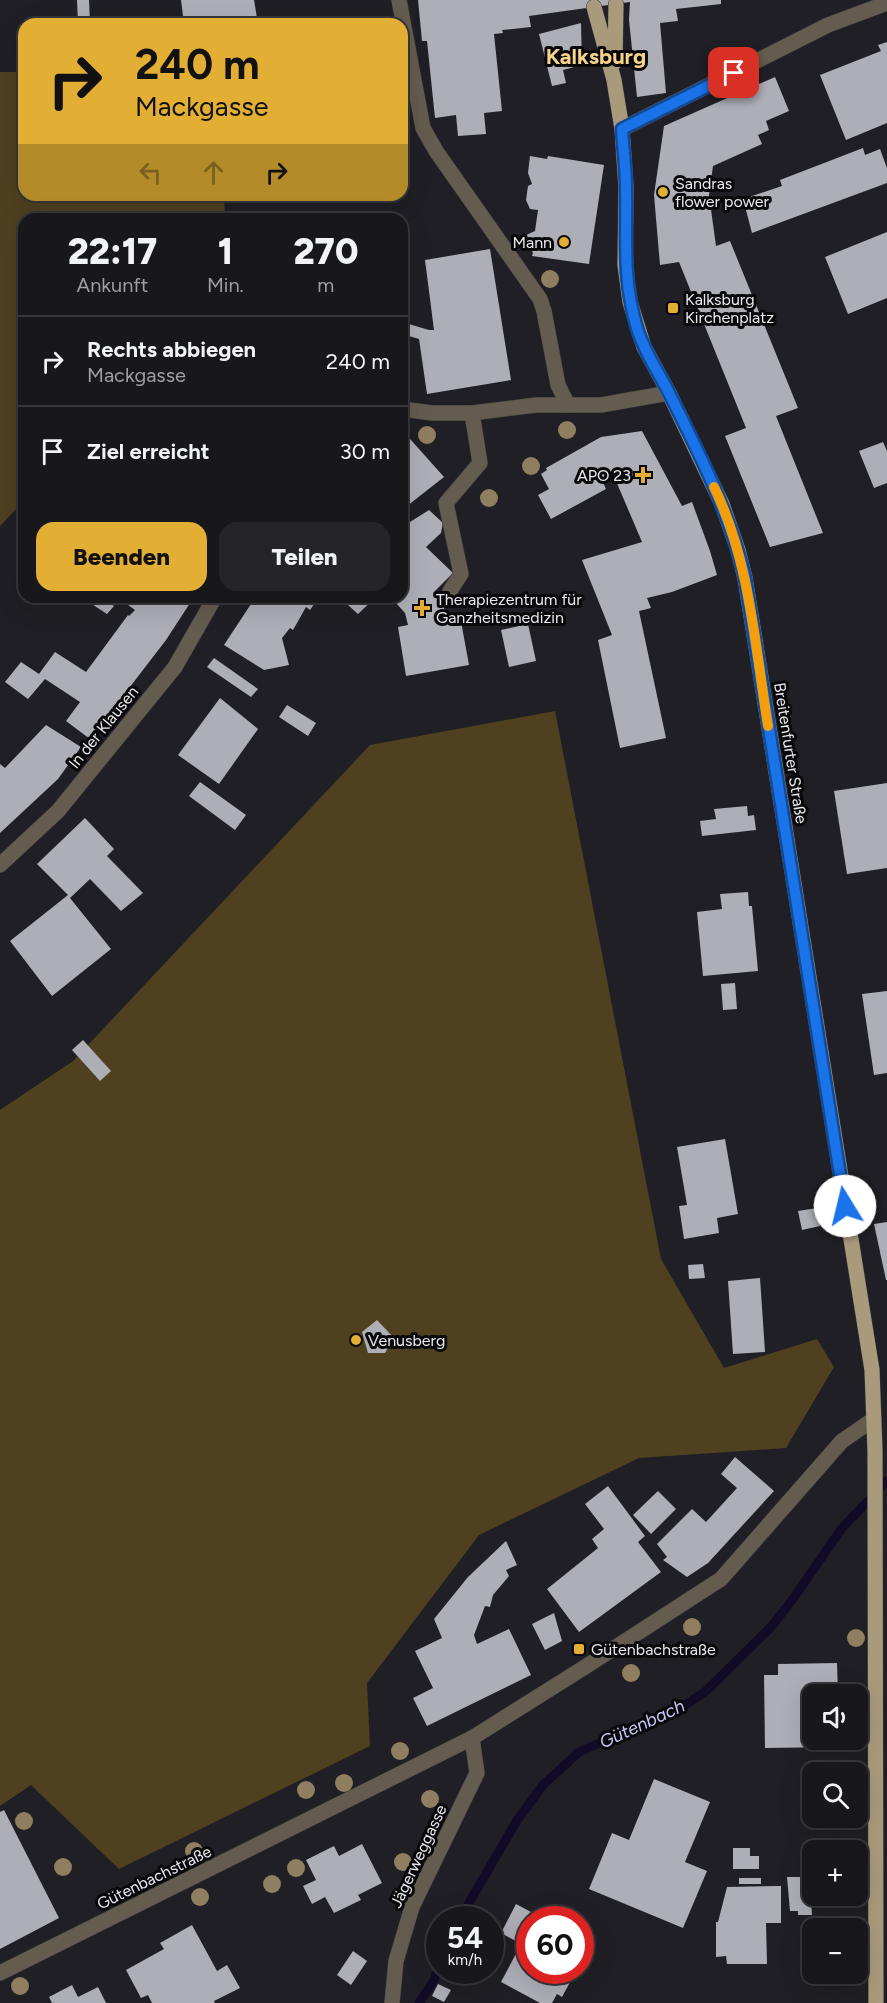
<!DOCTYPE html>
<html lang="de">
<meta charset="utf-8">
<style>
body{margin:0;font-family:Figtree,sans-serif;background:#242429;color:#f1f3f6;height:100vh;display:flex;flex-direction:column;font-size:22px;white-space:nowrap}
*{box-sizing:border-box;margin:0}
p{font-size:20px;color:#9e9fa3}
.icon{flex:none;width:33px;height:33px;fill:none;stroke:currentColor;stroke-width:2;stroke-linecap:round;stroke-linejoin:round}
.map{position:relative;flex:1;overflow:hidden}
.drawer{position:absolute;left:18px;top:213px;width:390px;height:390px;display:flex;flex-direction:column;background:#17171c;border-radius:18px;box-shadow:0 6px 24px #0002,0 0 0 2px #36363b}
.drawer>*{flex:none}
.hud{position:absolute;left:18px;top:18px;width:390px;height:183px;border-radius:18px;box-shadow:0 6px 24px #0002,0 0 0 2px #36363b;background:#e2ae34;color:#111;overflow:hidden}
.buttons{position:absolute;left:802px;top:1684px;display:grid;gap:12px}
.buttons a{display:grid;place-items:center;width:66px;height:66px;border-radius:12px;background:#17171c;box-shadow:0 6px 24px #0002,0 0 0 2px #36363b;font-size:30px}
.speed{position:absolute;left:426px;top:1906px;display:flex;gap:12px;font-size:30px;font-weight:700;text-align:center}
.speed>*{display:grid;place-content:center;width:78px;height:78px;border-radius:50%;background:#17171c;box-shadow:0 6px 24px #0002,0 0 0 2px #36363b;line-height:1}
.speed small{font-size:15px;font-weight:400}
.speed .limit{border:9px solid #d22;background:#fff;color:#111}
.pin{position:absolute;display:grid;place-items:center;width:51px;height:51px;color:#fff;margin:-26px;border-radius:12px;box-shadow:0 3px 9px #0006}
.me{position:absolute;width:66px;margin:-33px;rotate:351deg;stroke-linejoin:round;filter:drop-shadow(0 0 4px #0008)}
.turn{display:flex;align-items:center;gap:21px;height:126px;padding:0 18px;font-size:27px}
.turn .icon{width:78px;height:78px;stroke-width:2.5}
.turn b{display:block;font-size:42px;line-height:51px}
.lanes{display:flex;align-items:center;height:57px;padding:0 18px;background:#0003;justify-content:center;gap:30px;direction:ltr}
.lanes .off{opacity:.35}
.eta{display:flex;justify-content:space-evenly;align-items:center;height:102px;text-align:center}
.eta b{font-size:36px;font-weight:800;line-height:42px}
.primary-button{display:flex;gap:12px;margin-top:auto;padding:12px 18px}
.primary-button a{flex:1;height:69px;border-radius:18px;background:#e2ae34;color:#111;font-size:24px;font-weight:800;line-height:69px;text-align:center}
.primary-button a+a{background:#242429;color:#f1f3f6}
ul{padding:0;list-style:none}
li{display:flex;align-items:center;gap:18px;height:90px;padding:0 18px;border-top:2px solid #36363b}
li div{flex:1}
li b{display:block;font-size:22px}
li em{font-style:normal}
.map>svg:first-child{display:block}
</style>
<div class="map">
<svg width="887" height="2003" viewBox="0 0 887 2003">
<rect width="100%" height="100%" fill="#1f1f25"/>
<g fill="#4f4020">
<polygon points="0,72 24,72 24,195 224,195 225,219 24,219 24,501 0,526"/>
<polygon points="555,711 661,1259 724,1368 817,1339 834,1367 786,1448 639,1458 479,1535 367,1683 370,1746 119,1869 31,1785 0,1806 0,1110 73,1061 370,745"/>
</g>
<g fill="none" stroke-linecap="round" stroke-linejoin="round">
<g stroke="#110b27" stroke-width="9">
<polyline points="459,1920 516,1822 543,1785 579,1752 684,1706 706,1691 771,1627 793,1599 842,1528 887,1481"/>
<polyline points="419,2003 434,1980 440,1963"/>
</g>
</g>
<g fill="#aeaeb7">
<polygon points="77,0 89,0 90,24 78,24"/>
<polygon points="181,0 254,0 258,24 184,24"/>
<polygon points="418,0 721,0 721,4 676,9 678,21 660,23 666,93 637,97 629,20 630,2 529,16 531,27 502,30 503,33 494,34 502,111 484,113 486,134 458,136 456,115 435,118 427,41 422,41"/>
<polygon points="581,23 582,65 563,70 566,83 552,86 539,34"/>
<polygon points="887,42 887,123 846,140 820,75 881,51 878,45"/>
<polygon points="775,77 789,111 766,121 769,130 758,135 762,144 713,166 709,195 716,246 730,241 798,408 776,416 823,533 770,547 725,436 746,428 679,262 660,265 654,195 664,126"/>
<polygon points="863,148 865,155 880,149 887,168 887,183 752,233 743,199 782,186 780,180"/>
<polygon points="530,156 547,159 548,156 604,165 589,264 532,256 533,253 524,236 535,231 538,210 530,209 526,200 528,186 532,184 528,173"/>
<polygon points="887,232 887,298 848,314 825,257"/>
<polygon points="490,249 511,380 427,394 419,339 402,334 402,322 429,330 434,330 425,260"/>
<polygon points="402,430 444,477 407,506 402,501"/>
<polygon points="642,431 682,506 692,502 710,551 717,575 672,592 647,598 651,608 639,611 666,738 620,748 598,640 612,635 582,560 642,542 613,474 601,478 606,489 551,519 538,495 549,489 541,474 547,470 546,468 601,437"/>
<polygon points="883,442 887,451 887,483 874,488 859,451"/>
<polygon points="429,510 443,523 441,533 426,547 453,573 435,591 449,618 460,616 469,665 406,676 398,627 408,625 405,613 396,603 395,597 402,597 402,527"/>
<polygon points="84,597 101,597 114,606 107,614 84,599"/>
<polygon points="117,597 194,597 166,640 90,739 66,721 80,702 45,679 28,699 5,682 21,662 39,674 55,652 86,672 128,615 129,616 135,610"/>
<polygon points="250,597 319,597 310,610 306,607 293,630 290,628 282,638 289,665 264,670 224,645 251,604 247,602"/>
<polygon points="339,597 376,597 358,614"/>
<polygon points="528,624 536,661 509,667 501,630"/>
<polygon points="214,658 258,689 251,697 207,667"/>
<polygon points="220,698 258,729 219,784 178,755"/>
<polygon points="287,705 316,723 308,736 279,717"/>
<polygon points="46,725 81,747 58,779 0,833 0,764 5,768"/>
<polygon points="200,782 246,815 235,830 189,796"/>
<polygon points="887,783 887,868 847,874 834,791"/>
<polygon points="747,806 748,816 754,815 756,830 702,836 700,821 716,819 714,809"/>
<polygon points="85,818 114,849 107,856 143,893 121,911 90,879 70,898 111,949 52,996 10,941 68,895 37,864"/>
<polygon points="748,892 749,906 752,906 758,971 703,976 697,912 722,909 720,894"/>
<polygon points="735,983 737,1009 723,1010 721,984"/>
<polygon points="887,991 887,1073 874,1075 862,994"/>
<polygon points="83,1040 111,1071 100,1081 72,1050"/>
<polygon points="725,1139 738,1214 717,1218 719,1233 684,1239 679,1206 687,1205 677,1147"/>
<polygon points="817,1208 820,1226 802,1230 798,1211"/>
<polygon points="887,1222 887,1280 886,1280 874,1224"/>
<polygon points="703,1264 705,1278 689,1279 688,1265"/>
<polygon points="760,1278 765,1352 733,1354 728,1281"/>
<polygon points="377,1320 394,1338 385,1353 368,1353 362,1332"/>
<polygon points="735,1457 774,1491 708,1563 687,1577 663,1560 667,1557 657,1544 692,1509 706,1522 737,1488 721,1474"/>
<polygon points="608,1486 645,1536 638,1542 661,1572 579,1632 547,1589 598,1548 592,1539 604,1529 585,1504"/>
<polygon points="658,1491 676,1509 651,1534 633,1515"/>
<polygon points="506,1541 517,1565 506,1570 509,1576 493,1595 490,1607 485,1606 474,1635 477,1644 509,1629 531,1675 427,1726 413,1698 433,1688 415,1651 442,1638 434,1619 468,1577"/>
<polygon points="554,1613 562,1641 545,1650 532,1624"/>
<polygon points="837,1663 838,1695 813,1695 813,1740 838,1740 838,1747 765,1748 764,1675 778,1675 778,1664"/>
<polygon points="654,1779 710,1802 685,1862 707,1871 683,1928 589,1889 612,1833 629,1840"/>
<polygon points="4,1810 59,1918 0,1949 0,1812"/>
<polygon points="362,1844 382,1883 358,1895 361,1900 334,1913 325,1897 312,1904 303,1886 316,1880 306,1860 334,1846 339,1856"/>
<polygon points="733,1848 750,1848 750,1856 759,1856 759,1869 733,1869"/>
<polygon points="787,1877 813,1877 813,1896 819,1896 819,1901 811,1900 812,1915 798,1915 798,1911 790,1911"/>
<rect x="739" y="1878" width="22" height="6"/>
<polygon points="781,1886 781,1923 766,1923 767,1964 727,1964 726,1956 716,1957 716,1922 718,1922 727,1887"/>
<polygon points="516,1904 546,1920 530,1920 530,1971 576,1971 562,1997 557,1994 552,2003 540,2003 501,1982 521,1944 501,1933"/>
<polygon points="192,1925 217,1971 227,1965 240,1988 214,2001 215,2003 152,2003 148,1995 141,1998 126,1970 164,1949 160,1943"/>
<polygon points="353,1951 367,1961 351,1985 337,1975"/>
<polygon points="438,1984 451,1990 444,2002 432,1996"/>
<polygon points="72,1985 78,1997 98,1987 106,2003 52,2003 49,1997"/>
</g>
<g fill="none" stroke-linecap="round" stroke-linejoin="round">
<defs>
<polyline id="service" points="450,591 461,574 446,503 480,463 472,413"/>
<g id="minor">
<polyline points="399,0 423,128 436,151 540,299 544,311 558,385 568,405"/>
<polyline points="622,129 828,25 887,3"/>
<polyline points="402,409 432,413 472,413 536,405 601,405 669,393"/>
<polyline points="0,865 58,811 175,667 215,597"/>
<polyline points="0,1973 472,1738 585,1667 721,1579 842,1441 874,1419"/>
<polyline points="392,2003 396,1961 412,1907 477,1773 472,1738"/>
</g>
<g id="primary">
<polyline points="594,7 614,80 622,129 626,187 625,265 630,302 644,347 669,393 722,504 738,550 745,578 872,1370 875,1451 876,2003"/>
<polyline points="615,62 616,4"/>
</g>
</defs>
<use href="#service" stroke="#3b3b41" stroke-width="16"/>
<use href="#minor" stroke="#3b3b41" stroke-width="16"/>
<use href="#primary" stroke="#3b3b41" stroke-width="16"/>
<use href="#service" stroke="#645c4e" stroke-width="15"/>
<use href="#minor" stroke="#645c4e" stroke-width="15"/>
<use href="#primary" stroke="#a99a7b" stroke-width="15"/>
</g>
<g fill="#8f7e5f">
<circle cx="550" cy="279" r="9"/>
<circle cx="567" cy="430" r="9"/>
<circle cx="427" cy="435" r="9"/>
<circle cx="531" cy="466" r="9"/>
<circle cx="489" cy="498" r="9"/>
<circle cx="692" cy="1627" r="9"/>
<circle cx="856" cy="1638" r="9"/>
<circle cx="631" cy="1673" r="9"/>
<circle cx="400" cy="1751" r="9"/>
<circle cx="344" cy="1783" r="9"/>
<circle cx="306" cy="1790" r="9"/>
<circle cx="430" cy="1799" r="9"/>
<circle cx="24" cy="1821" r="9"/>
<circle cx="194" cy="1851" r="9"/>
<circle cx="403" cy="1862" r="9"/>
<circle cx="63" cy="1867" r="9"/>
<circle cx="296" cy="1868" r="9"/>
<circle cx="272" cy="1884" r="9"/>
<circle cx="200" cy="1897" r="9"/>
<circle cx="20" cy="1986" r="9"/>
</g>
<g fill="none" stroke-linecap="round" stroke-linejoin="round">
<defs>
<path id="route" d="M734 73 622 129C623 148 626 168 626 188 627 239 622 278 637 328 644 352 658 371 669 393 699 453 730 513 745 578L845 1206"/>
</defs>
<use href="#route" stroke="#114b97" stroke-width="15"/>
<use href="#route" stroke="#1a73e8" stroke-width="10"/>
<path stroke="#f59e0b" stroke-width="10" d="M714 487C750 561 755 646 768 726"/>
</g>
<g fill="#e2ae34" stroke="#09090c" stroke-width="2">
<circle cx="663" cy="192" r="6"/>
<circle cx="564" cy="242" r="6"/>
<rect x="667" y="302" width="12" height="12" rx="3"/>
<path d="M640 466h6v6h6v6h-6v6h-6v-6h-6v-6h6z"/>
<path d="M419 599h6v6h6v6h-6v6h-6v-6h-6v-6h6z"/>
<circle cx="356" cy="1340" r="6"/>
<rect x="573" y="1643" width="12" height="12" rx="3"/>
</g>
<g text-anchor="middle" stroke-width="6" stroke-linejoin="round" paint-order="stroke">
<g font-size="16" fill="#e9e9ed" stroke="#09090c" text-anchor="start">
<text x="675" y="189">Sandras<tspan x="675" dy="18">flower power</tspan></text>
<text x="552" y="248" text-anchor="end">Mann</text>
<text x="685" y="305">Kalksburg<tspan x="685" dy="18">Kirchenplatz</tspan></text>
<text x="631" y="481" text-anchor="end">APO 23</text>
<text x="436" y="605">Therapiezentrum für<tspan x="436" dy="18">Ganzheitsmedizin</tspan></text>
<text x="368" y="1346">Venusberg</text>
<text x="591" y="1655">Gütenbachstraße</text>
</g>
<g font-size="16" fill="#e9e9ed" stroke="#09090c">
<text transform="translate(103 727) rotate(-51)" y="6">In der Klausen</text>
<text transform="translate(791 753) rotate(81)" y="6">Breitenfurter Straße</text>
<text transform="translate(418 1856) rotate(-65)" y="6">Jägerweggasse</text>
<text transform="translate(154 1877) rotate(-26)" y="6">Gütenbachstraße</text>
</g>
<g font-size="18" font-style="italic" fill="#cbc7f8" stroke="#09090c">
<text transform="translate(642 1724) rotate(-25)" y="6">Gütenbach</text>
</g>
<g font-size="22" font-weight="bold" fill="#f8d48b" stroke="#09090c">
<text x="596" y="64">Kalksburg</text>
</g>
</g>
</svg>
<div class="buttons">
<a><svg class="icon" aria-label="sound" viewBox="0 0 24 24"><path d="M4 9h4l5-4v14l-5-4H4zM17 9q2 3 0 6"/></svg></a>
<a><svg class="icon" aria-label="search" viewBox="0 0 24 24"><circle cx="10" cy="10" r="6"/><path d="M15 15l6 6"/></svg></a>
<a>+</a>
<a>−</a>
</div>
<div class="speed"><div>54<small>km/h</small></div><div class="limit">60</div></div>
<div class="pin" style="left:734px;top:73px;background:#d93025"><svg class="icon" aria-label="arrive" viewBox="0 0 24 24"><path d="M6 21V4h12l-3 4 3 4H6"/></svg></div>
<svg class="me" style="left:845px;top:1206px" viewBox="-20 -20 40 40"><circle r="19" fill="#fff"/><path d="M0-13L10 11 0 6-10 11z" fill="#1a73e8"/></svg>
<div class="hud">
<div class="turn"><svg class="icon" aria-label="right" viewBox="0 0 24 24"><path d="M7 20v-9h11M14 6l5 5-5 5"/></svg><div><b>240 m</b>Mackgasse</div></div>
<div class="lanes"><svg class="icon off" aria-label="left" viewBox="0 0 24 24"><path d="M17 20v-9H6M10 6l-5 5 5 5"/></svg><svg class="icon off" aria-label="ahead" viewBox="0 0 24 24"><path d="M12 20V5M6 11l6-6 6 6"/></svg><svg class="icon" aria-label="right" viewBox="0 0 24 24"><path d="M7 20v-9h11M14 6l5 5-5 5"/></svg></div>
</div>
<section class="drawer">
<div class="eta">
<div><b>22:17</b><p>Ankunft</p></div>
<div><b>1</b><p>Min.</p></div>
<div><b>270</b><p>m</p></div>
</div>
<ul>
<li><svg class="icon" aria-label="right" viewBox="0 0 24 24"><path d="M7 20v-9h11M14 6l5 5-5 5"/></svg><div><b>Rechts abbiegen</b><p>Mackgasse</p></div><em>240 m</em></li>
<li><svg class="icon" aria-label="arrive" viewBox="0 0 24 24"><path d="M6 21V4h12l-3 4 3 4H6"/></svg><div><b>Ziel erreicht</b></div><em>30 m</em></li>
</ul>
<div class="primary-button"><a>Beenden</a><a>Teilen</a></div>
</section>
</div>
